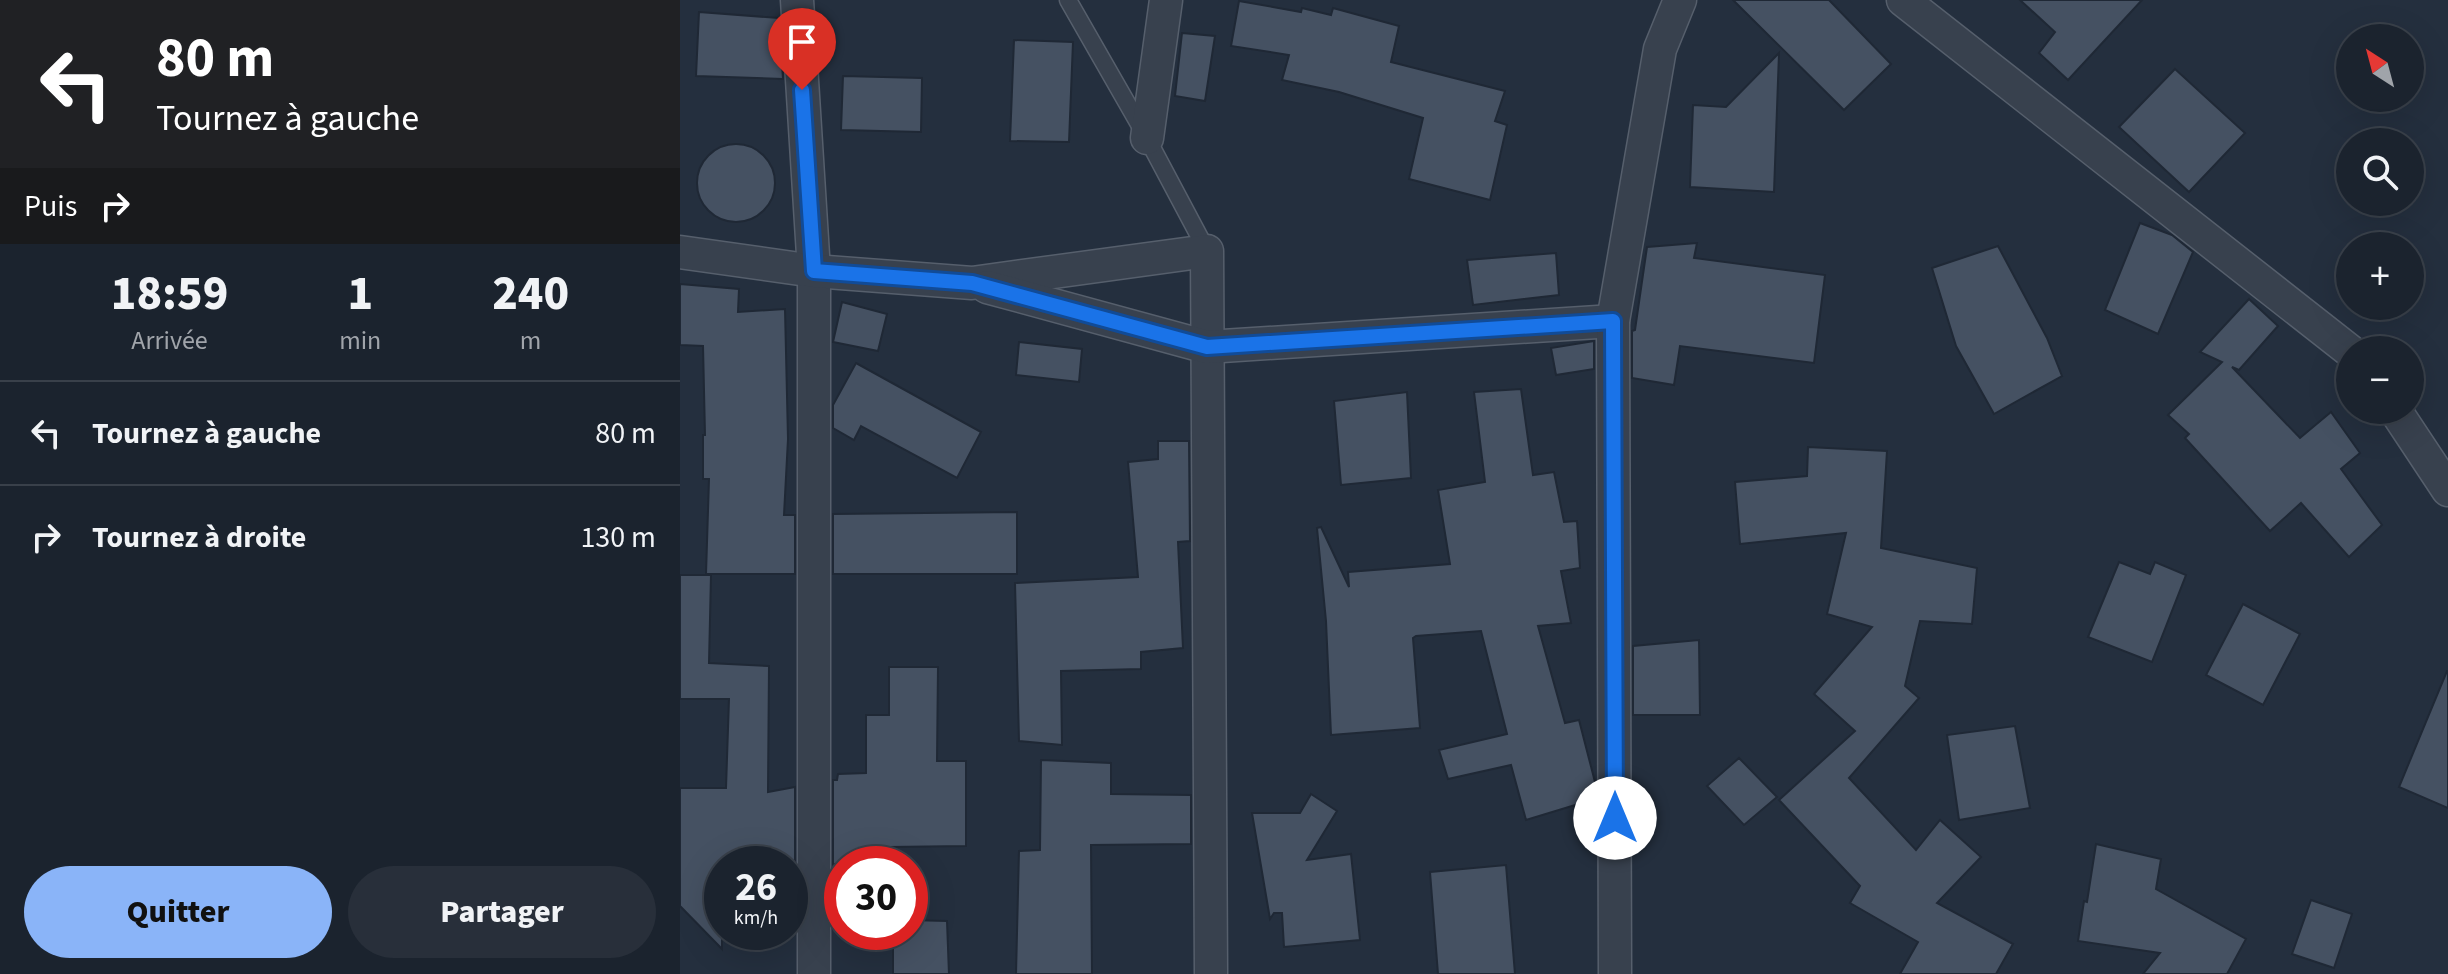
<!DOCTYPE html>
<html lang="fr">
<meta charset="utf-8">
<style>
body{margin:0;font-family:"Source Sans 3",sans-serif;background:#282f3a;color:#f1f3f6;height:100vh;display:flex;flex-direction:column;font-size:30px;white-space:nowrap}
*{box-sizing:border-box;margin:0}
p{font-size:26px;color:#a0a4aa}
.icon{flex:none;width:44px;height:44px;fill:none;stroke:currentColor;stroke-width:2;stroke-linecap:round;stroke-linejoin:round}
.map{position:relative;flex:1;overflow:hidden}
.panel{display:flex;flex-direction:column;background:#1b232e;width:680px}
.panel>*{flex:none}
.banner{background:#202124;color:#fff;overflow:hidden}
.needle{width:52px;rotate:324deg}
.tools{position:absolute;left:1656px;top:24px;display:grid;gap:16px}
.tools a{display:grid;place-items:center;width:88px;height:88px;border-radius:50%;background:#1b232e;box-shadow:0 8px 32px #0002,0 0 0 2px #39404a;font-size:40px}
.speed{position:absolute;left:24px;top:846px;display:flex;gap:16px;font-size:40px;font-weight:700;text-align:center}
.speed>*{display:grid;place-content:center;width:104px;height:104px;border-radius:50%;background:#1b232e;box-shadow:0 8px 32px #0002,0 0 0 2px #39404a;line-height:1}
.speed small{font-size:20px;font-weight:400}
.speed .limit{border:12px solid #d22;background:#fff;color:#111}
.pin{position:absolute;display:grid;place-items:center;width:68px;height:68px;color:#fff;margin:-82px -34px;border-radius:50% 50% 50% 0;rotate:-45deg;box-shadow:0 0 8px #0007}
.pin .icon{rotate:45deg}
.me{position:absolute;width:88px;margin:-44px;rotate:0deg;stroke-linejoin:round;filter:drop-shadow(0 0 6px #0008)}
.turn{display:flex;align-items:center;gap:28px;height:168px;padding:0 24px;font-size:36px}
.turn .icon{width:104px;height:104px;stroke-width:2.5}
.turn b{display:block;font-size:56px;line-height:68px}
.then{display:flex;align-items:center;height:76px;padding:0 24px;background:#0003;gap:16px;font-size:30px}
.eta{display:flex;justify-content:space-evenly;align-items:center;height:136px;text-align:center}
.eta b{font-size:48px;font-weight:800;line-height:56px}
.action{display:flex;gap:16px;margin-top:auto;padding:16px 24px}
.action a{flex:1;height:92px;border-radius:48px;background:#8ab4f8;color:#111;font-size:32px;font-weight:800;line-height:92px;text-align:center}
.action a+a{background:#282f3a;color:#f1f3f6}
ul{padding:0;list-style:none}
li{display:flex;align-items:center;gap:24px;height:104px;padding:0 24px;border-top:2px solid #39404a}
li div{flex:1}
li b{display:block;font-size:30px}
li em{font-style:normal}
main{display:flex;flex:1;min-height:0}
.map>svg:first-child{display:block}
</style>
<main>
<section class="panel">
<div class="banner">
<div class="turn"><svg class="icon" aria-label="left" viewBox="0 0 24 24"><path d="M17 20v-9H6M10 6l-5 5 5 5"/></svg><div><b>80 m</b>Tournez à gauche</div></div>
<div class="then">Puis<svg class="icon" aria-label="right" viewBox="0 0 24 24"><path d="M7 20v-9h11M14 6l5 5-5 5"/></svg></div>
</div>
<div class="eta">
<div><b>18:59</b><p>Arrivée</p></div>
<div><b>1</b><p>min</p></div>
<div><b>240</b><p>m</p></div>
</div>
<ul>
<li><svg class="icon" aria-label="left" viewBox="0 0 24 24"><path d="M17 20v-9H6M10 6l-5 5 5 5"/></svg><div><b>Tournez à gauche</b></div><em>80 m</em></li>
<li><svg class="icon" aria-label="right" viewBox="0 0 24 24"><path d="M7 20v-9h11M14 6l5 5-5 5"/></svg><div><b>Tournez à droite</b></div><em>130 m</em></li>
</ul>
<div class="action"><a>Quitter</a><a>Partager</a></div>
</section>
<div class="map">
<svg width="1768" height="974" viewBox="0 0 1768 974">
<rect width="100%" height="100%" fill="#242f3e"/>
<g fill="#455162" stroke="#1f2835" stroke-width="2">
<polygon points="1053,0 1149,0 1211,64 1164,110"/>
<polygon points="1340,0 1462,0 1388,80 1359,53 1375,32"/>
<polygon points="559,1 621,12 622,8 651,15 653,8 719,26 711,62 825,91 815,121 827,125 810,200 729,179 743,118 659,92 602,80 609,55 551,46"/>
<polygon points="19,12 99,18 103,79 16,76"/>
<polygon points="502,33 535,36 525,101 495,96"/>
<polygon points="334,40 393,42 389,142 330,141"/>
<polygon points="1099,53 1094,192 1010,187 1013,105 1046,107"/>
<polygon points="1495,69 1565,133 1509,192 1439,127"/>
<polygon points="163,76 242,78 241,132 161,130"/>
<circle cx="56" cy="183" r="39"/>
<polygon points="1460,223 1492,235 1513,252 1478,334 1425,310"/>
<polygon points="1017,243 1014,258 1145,275 1134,363 1000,346 994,385 952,378 952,331 955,330 967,247"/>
<polygon points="1318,246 1367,338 1382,376 1314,414 1276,346 1252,268"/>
<polygon points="876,253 879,295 793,305 787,260"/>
<polygon points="0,284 59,289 58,312 105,309 108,439 104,515 115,515 115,574 26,574 29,479 23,479 23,435 25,435 23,346 0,345"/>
<polygon points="1569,299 1598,326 1559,370 1552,367 1620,438 1651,412 1680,453 1661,469 1702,525 1669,557 1621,503 1590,531 1505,438 1509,434 1488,415 1542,362 1520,352"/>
<polygon points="162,302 207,314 198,351 153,342"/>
<polygon points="914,341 914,369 876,375 871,348"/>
<polygon points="339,342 402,349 399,382 336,375"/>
<polygon points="176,363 301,432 277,478 181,426 174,440 153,428 153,405"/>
<polygon points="841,389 853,475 874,472 884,522 897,521 900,568 881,571 891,623 858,626 885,723 899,720 915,782 915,799 846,820 831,765 768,779 759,750 827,734 801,631 736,636 733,638 740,728 651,735 646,621 637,528 641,527 669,587 668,572 770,564 758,490 805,482 794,392"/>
<polygon points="727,392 731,478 661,485 654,401"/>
<polygon points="478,441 509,441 510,541 498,542 503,648 461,652 461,669 381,671 382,745 339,741 335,583 458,577 448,462 478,459"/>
<polygon points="1128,447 1207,451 1201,548 1297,568 1292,624 1240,621 1225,686 1239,698 1169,778 1236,850 1260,820 1301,857 1257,903 1333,944 1316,974 1220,974 1238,942 1170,903 1180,886 1099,800 1175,731 1134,694 1192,627 1147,614 1166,533 1060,544 1055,482 1127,476"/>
<polygon points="337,512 337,574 153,574 153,514"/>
<polygon points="1439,562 1470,574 1475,562 1506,575 1472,662 1408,637"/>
<polygon points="0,575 31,575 29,663 89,666 88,792 115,787 115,864 42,864 42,949 0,906 0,788 46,788 49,699 0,699"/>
<polygon points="1563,604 1620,634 1583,705 1526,675"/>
<polygon points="1019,640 1020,715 953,715 953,646"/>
<polygon points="209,667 258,667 257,761 286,761 286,846 210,847 211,860 198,861 198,864 153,864 153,780 157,780 158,774 186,773 186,715 209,715"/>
<polygon points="1767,671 1768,671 1768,808 1719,787"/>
<polygon points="1335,726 1350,808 1279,820 1267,735"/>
<polygon points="1059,758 1097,797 1064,825 1027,786"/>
<polygon points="361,760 431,763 431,794 511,795 511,844 411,845 412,974 336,974 339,851 360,850"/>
<polygon points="631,794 657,811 627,860 671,854 680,940 604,947 602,913 594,913 590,919 572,813 620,813"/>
<polygon points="1416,844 1481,859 1476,889 1566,939 1547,974 1463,974 1480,953 1398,941 1404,901 1407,902"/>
<polygon points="826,865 835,974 758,974 750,872"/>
<polygon points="1631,900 1672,914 1654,968 1612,954"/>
<polygon points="230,920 267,921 269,974 213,974 213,932 230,932"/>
</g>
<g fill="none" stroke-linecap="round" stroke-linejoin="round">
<defs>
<polyline id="lane" points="388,0 467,138 527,251"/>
<g id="street">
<polyline points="117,0 134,271 134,974"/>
<polyline points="1223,0 1670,351"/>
<polyline points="467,138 486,0"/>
<polyline points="0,252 134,271 292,283 527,251 531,974"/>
<polyline points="307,287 527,347 933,321"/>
<polyline points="1715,410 1768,490"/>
<polyline points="935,974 933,321 980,49 1000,0"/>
</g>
</defs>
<use href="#lane" stroke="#565f6c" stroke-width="19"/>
<use href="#street" stroke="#565f6c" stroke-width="35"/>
<use href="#lane" stroke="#38414e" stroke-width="16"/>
<use href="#street" stroke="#38414e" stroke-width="32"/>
</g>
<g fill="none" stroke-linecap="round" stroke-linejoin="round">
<defs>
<polyline id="route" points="122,90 134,271 292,283 527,347 933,321 935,818"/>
</defs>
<use href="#route" stroke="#114b97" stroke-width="20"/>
<use href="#route" stroke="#1a73e8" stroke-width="14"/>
</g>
</svg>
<div class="tools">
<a><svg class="needle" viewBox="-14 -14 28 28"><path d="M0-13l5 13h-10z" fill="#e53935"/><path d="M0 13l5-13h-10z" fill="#a0a4aa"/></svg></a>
<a><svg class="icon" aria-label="search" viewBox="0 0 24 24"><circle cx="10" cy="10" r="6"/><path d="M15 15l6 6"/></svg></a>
<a>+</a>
<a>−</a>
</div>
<div class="speed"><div>26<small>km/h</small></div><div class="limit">30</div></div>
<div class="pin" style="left:122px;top:90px;background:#d93025"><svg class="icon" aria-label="arrive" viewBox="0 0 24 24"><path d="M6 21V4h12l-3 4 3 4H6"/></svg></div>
<svg class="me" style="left:935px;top:818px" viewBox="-20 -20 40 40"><circle r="19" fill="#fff"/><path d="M0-13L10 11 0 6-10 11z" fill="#1a73e8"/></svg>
</div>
</main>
